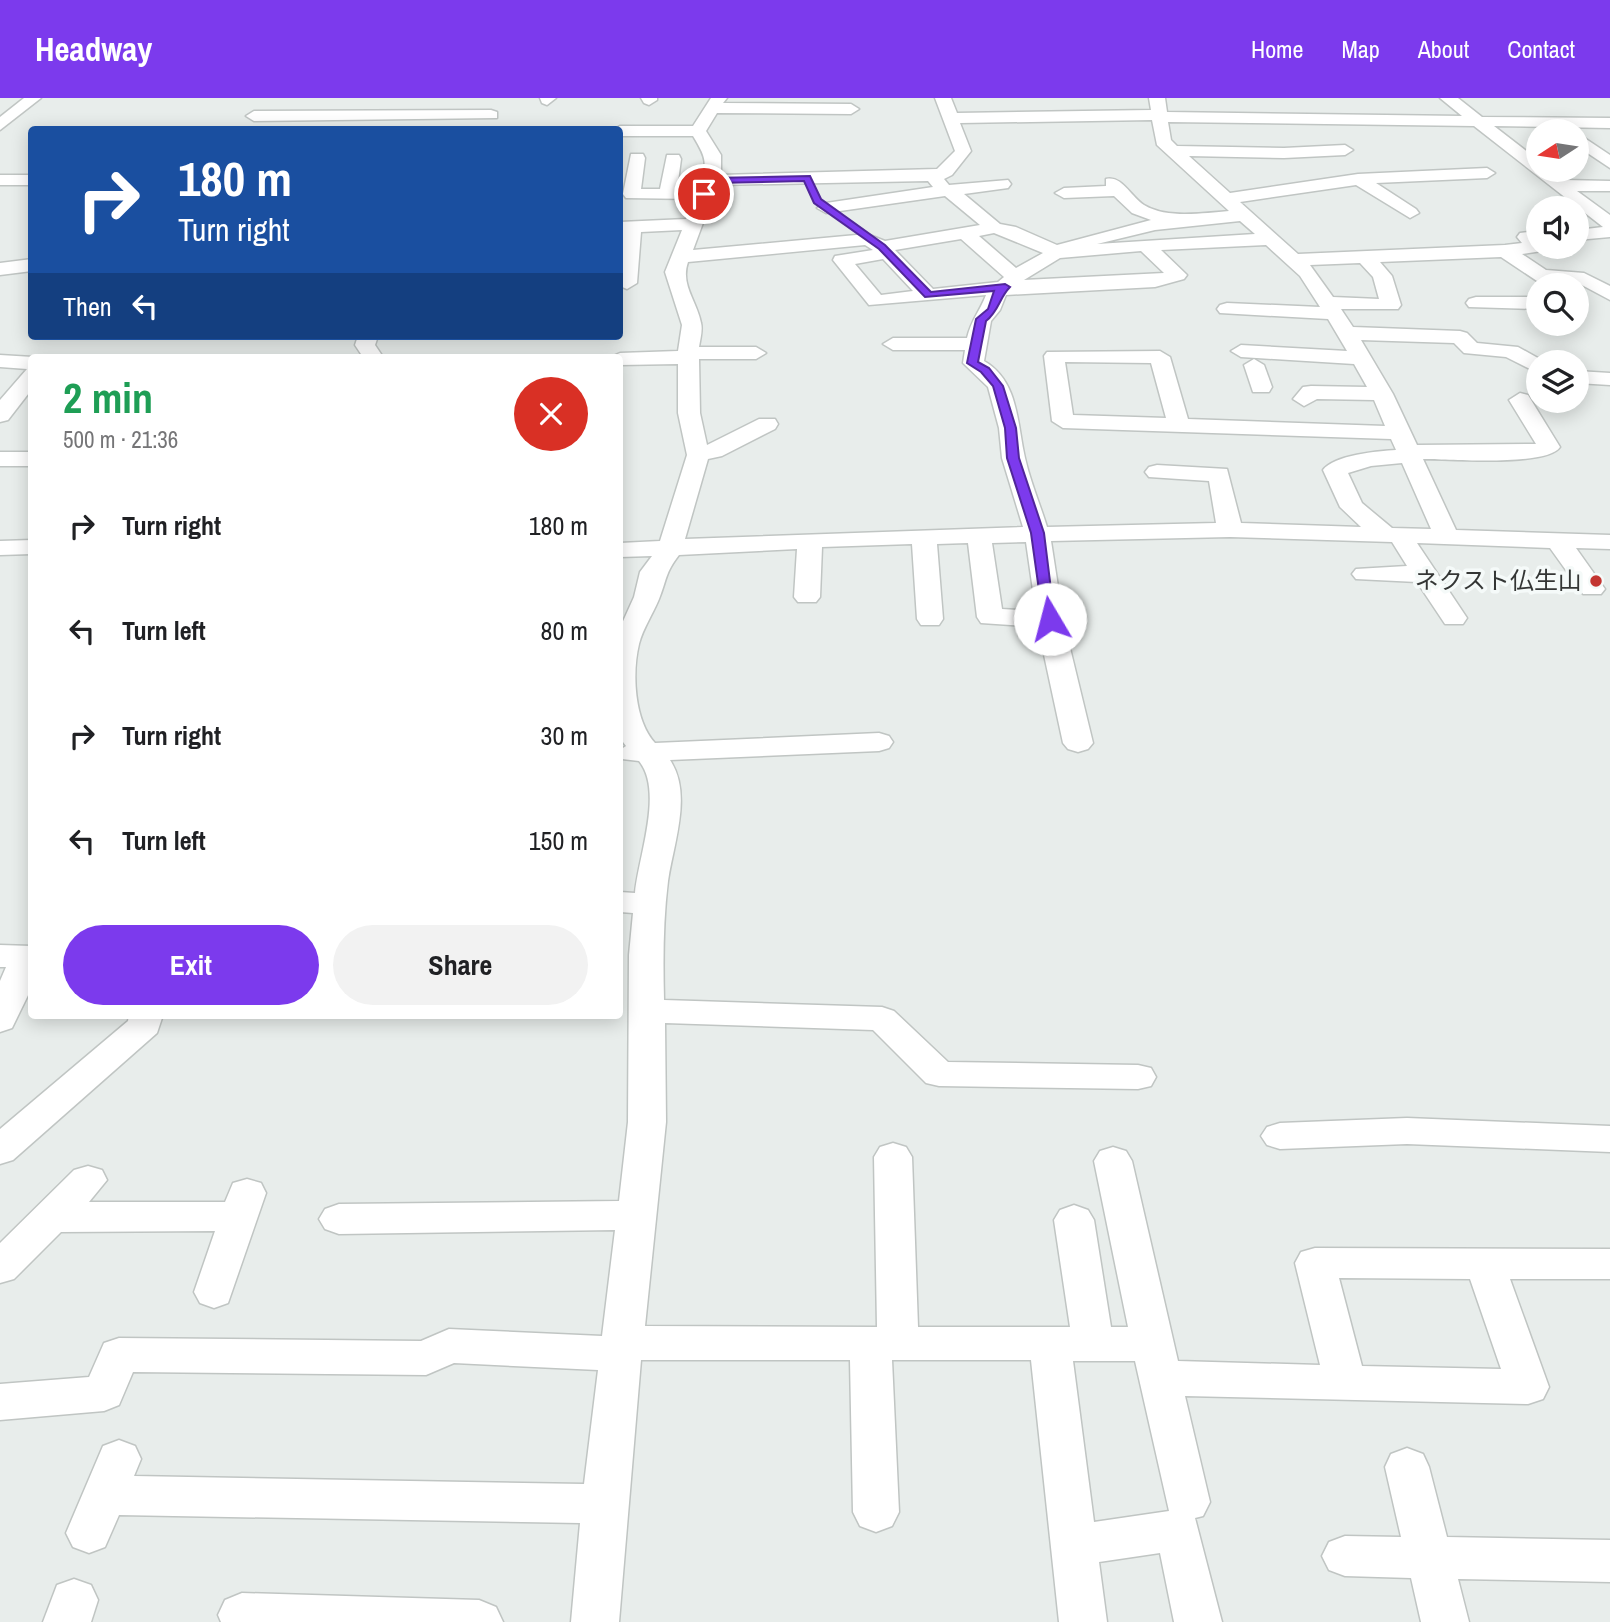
<!DOCTYPE html>
<meta charset="utf-8">
<style>
body{margin:0;font-family:"Archivo Narrow","Noto Sans JP",sans-serif;background:#f2f2f2;color:#202124;height:100vh;display:flex;flex-direction:column;font-size:26px;white-space:nowrap}
*{box-sizing:border-box;margin:0}
p{font-size:23px;color:#757577}
.icon{flex:none;width:38px;height:38px;fill:none;stroke:currentColor;stroke-width:2;stroke-linecap:round;stroke-linejoin:round}
.map{position:relative;flex:1;overflow:hidden}
.panel{position:absolute;left:28px;top:256px;width:595px;height:665px;display:flex;flex-direction:column;background:#fff;border-radius:7px;box-shadow:0 4px 18px #0003}
.panel>*{flex:none}
.top-card{position:absolute;left:28px;top:28px;width:595px;height:214px;border-radius:7px;box-shadow:0 4px 18px #0003;background:#1a4fa0;color:#fff;overflow:hidden}
.needle{width:46px;rotate:258deg}
.fabs{position:absolute;left:1526px;top:21px;display:grid;gap:14px}
.fabs a{display:grid;place-items:center;width:63px;height:63px;border-radius:50%;background:#fff;box-shadow:0 4px 18px #0003;font-size:35px}
.pin{position:absolute;display:grid;place-items:center;width:60px;height:60px;color:#fff;margin:-30px;border:4px solid #fff;border-radius:50%;box-shadow:0 2px 7px #0007}
.me{position:absolute;width:77px;margin:-38px;rotate:352deg;stroke-linejoin:round;filter:drop-shadow(0 0 5px #0008)}
.turn{display:flex;align-items:center;gap:24px;height:147px;padding:0 35px;font-size:32px}
.turn .icon{width:91px;height:91px;stroke-width:2.5}
.turn b{display:block;font-size:49px;line-height:60px}
.then{display:flex;align-items:center;height:66px;padding:0 35px;background:#0003;gap:14px;font-size:26px}
.round{display:grid;place-items:center;flex:none;width:74px;height:74px;border-radius:37px;background:#f2f2f2}
.head{display:flex;align-items:center;justify-content:space-between;height:119px;padding:0 35px}
h1{font-size:42px;font-weight:700;line-height:52px;color:#1e9e55}
.cta{display:flex;gap:14px;margin-top:auto;padding:14px 35px}
.cta a{flex:1;height:80px;border-radius:42px;background:#7c3aed;color:#fff;font-size:28px;font-weight:700;line-height:80px;text-align:center}
.cta a+a{background:#f2f2f2;color:#202124}
ul{padding:0;list-style:none}
li{display:flex;align-items:center;gap:21px;height:105px;padding:0 35px}
li div{flex:1}
li b{display:block;font-size:26px}
li em{font-style:normal}
header{display:flex;align-items:center;gap:42px;box-sizing:border-box;height:98px;padding:0 35px;background:#7c3aed;color:#fff}
header strong{font-size:33px}
nav{display:flex;gap:38px;margin-inline-start:auto;font-size:24px}
.map>svg:first-child{display:block}
</style>
<header>
<strong>Headway</strong>
<nav><a>Home</a><a>Map</a><a>About</a><a>Contact</a></nav>
</header>
<div class="map">
<svg width="1610" height="1524" viewBox="0 0 1610 1524">
<rect width="100%" height="100%" fill="#e8edeb"/>
<g fill="none" stroke-linecap="round" stroke-linejoin="round">
<defs>
<g id="minor">
<polygon points="24,0 41,0 0,32 0,19"/>
<polygon points="540,0 556,0 547,7 542,5"/>
<polygon points="641,0 657,0 657,2 649,7 644,5"/>
<path d="M711 0H727L723 5 851 6 859 11 851 16 717 15 706 33 721 57V77L937 71 955 53 935 0H951L957 15 1151 12 1149 0H1165L1167 14 1462 18 1440 0H1458L1482 19 1610 20V30L1494 28 1538 62V72H1550L1564 82 1610 83V93H1577L1610 117V139L1577 142V132L1603 129 1474 28 1168 24 1171 42 1177 48 1284 50 1345 47 1353 52 1345 57 1284 60 1189 58 1230 95 1358 76 1487 70 1495 75 1487 80 1376 85 1416 111 1419 115 1410 120 1356 87 1240 104 1298 156 1505 147 1522 145 1517 139 1520 135 1538 133V149H1544L1542 153 1522 156 1546 172 1584 175 1610 188V202L1580 186 1543 187 1501 159 1380 164 1392 178 1401 207 1398 211H1341L1353 229 1460 233 1467 235 1477 245 1518 249 1545 264H1538V275L1506 259 1464 255 1454 245 1361 242 1393 296 1417 347 1536 346 1509 302 1520 295 1528 297 1560 349C1547 369 1449 361 1423 361L1456 432 1610 437V451L1576 450 1605 491 1601 496H1583L1550 450 1417 445 1467 520 1463 526H1445L1417 484 1356 481 1352 476 1356 471 1407 468 1392 444 1230 439 1051 443 1063 521 1093 645 1088 651 1078 654 1068 651 1063 645 1038 529 981 525 977 519 968 445 937 446 943 521 939 527H921L917 521 912 446 822 449 820 499 816 504H798L794 499 797 451 679 457C665 475 667 481 659 501 653 516 643 530 639 546 632 575 634 622 655 645L879 635 889 638 893 644 889 650 879 653 670 662C693 696 673 747 668 783 663 823 663 863 664 902L882 909 894 913 948 964 1138 967 1151 970 1156 979 1151 988 1138 991 939 988 926 985 873 932 665 925 666 1024 645 1228 877 1229 874 1059 880 1049 893 1045 906 1049 912 1059 918 1229H1070L1054 1122 1060 1112 1074 1107 1088 1112 1094 1122 1111 1229H1128L1094 1063 1100 1053 1113 1049 1126 1053 1132 1063 1178 1263 1320 1267 1295 1165 1301 1154 1315 1150 1610 1151V1181H1510L1549 1289 1543 1301 1528 1306 1185 1298 1210 1404 1203 1418 1195 1420 1222 1524H1174L1160 1455 1099 1464 1107 1524H1059L1031 1262H892L899 1414 892 1428 876 1434 860 1428 853 1414 850 1262H641L619 1524H571L580 1425 119 1417 105 1449 89 1455 73 1449 66 1435 103 1348 119 1342 135 1348 141 1361 134 1378 584 1386 598 1272 454 1265 426 1277 133 1274 119 1307 104 1313 0 1322V1286L89 1279 104 1245 119 1240 421 1243 449 1231 602 1238 615 1132 339 1136 325 1131 319 1121 325 1111 339 1106 619 1103 628 1024 629 857 633 815 620 814V794L635 795C638 760 664 693 639 663L622 661 620 652 626 648 620 640V530L634 499 640 474 652 458 620 459V445L660 443 687 357 678 315V266L620 267V259H611L620 255 678 253 682 227 665 174 682 132 641 134 637 185 627 191 620 188 622 134H620V124L686 121 694 101 626 100 623 96 631 56H643L645 60 641 91H660L667 57H679L681 61 677 91H698C708 65 707 61 693 38H620V32H613L620 28H693ZM1152 22 1157 47 1229 113C1203 115 1167 121 1144 107 1131 99 1122 77 1106 81V88L1064 90 1055 95 1064 100 1114 98 1132 115 1151 122 1057 147 1016 129 1000 126 964 96 1008 90 1011 86 1008 82 949 87 944 81 952 77 971 53 960 25ZM928 83 933 89 826 105 817 110 826 115 945 98 980 127 885 143 867 136 693 152 717 87ZM1240 123 1255 136 1097 146 1155 132ZM994 135 1043 155 1016 170 979 138ZM961 141 1004 179 998 184 933 191 895 152ZM865 147 873 152 835 158 833 162 869 207 986 197C980 213 971 222 967 240H893L883 246 893 252H965L963 265 988 289 999 330 1002 360 1023 429 685 441 708 361 722 358 775 331 778 326 775 321H759L707 347 700 315 699 261H756L766 255 756 249H699C700 242 703 232 701 225 697 203 680 187 688 164ZM1266 147 1300 178 1320 209 1227 205 1220 207 1217 211 1220 215 1328 221 1347 253 1241 247 1231 253 1241 259 1354 266 1367 289 1311 288 1303 289 1293 301 1304 308 1317 301 1374 302 1385 328 1188 321 1170 259 1160 253 1047 254 1044 258 1052 323 1063 330 1391 341 1396 352C1378 353 1334 357 1323 372L1340 409 1361 429 1241 425 1227 371 1157 367 1149 369 1145 374 1149 379 1209 383 1216 425 1047 429C1040 406 1030 383 1025 360 1017 326 1019 283 984 263L991 223 1000 212 1006 197 1155 189 1184 181 1187 177 1161 152ZM1141 153 1164 175 1024 182 1060 160ZM883 161 913 193 881 197 855 166ZM1360 165 1373 179 1379 201 1333 199 1310 167ZM1065 264 1151 265 1166 320 1073 317ZM1402 365 1431 431 1392 430 1362 405 1348 375 1371 368ZM1026 444 1036 513 1002 511 992 445ZM1339 1180 1470 1181 1501 1271 1362 1268ZM1073 1263H1135L1169 1413 1094 1424Z"/>
<polygon points="491,12 497,14 497,20 254,23 246,18 254,13"/>
<polygon points="1577,35 1610,57 1610,70 1577,48"/>
<rect x="0" y="77" width="32" height="10"/>
<polygon points="32,161 32,173 0,177 0,165"/>
<polygon points="1476,199 1538,199 1538,211 1469,209 1466,205 1469,201"/>
<polygon points="358,238 378,238 375,247 383,259 363,259 355,247"/>
<polygon points="0,257 33,259 32,291 8,322 0,324 0,302 27,271 0,269"/>
<polygon points="1254,261 1264,267 1272,289 1269,294 1253,294 1244,267"/>
<polygon points="1577,273 1610,275 1610,287 1577,285"/>
<rect x="0" y="354" width="32" height="14"/>
<polygon points="32,442 32,456 0,457 0,443"/>
<polygon points="0,847 32,848 32,889 12,930 0,934 0,883 6,869 0,869"/>
<polygon points="129,917 163,917 157,935 13,1062 0,1066 0,1031 128,923"/>
<polygon points="1407,1020 1610,1028 1610,1054 1407,1046 1280,1051 1267,1047 1261,1038 1267,1029 1280,1025"/>
<polygon points="88,1068 102,1072 107,1082 89,1104 225,1104 233,1085 247,1081 261,1085 266,1095 228,1205 214,1210 200,1205 194,1194 215,1133 61,1134 14,1181 0,1185 0,1145 74,1072"/>
<polygon points="1407,1350 1423,1356 1429,1369 1447,1439 1610,1442 1610,1484 1458,1481 1469,1524 1421,1524 1411,1480 1345,1478 1329,1472 1322,1458 1329,1444 1345,1438 1401,1439 1385,1369 1391,1356"/>
<polygon points="74,1481 91,1487 98,1502 91,1524 43,1524 57,1487"/>
<polygon points="242,1495 479,1502 496,1509 503,1524 221,1524 218,1517 225,1502"/>
</g>
</defs>
<use href="#minor" stroke="#c0c5c3" stroke-width="3"/>
<use href="#minor" fill="#fff" fill-rule="evenodd"/>
</g>
<path fill="#7c3aed" stroke="#51269a" stroke-width="2" d="M810 78 821 101 885 147 931 194 1005 186 1010 189C999 200 999 213 986 223L978 264 989 270 1003 288 1016 330 1019 360 1044 435 1055 524 1043 521 1031 435 1007 360 1005 330 993 288 981 274 967 265 976 221 988 211 994 193 925 199 879 151 814 105 804 83 713 85 707 97 700 96 710 80Z"/>
<circle fill="#c33531" stroke="#f5faf9" stroke-width="2.5" cx="1596" cy="483" r="7"/>
<g text-anchor="middle" stroke-width="7" stroke-linejoin="round" paint-order="stroke">
<g font-size="24" fill="#343635" stroke="#f5faf9" text-anchor="end">
<text x="1582" y="491">ネクスト仏生山</text>
</g>
</g>
</svg>
<div class="fabs">
<a><svg class="needle" viewBox="-14 -14 28 28"><path d="M0-13l5 13h-10z" fill="#e53935"/><path d="M0 13l5-13h-10z" fill="#757577"/></svg></a>
<a><svg class="icon" aria-label="sound" viewBox="0 0 24 24"><path d="M4 9h4l5-4v14l-5-4H4zM17 9q2 3 0 6"/></svg></a>
<a><svg class="icon" aria-label="search" viewBox="0 0 24 24"><circle cx="10" cy="10" r="6"/><path d="M15 15l6 6"/></svg></a>
<a><svg class="icon" aria-label="layers" viewBox="0 0 24 24"><path d="M12 4l9 5-9 5-9-5zM3 14l9 5 9-5"/></svg></a>
</div>
<div class="pin" style="left:704px;top:96px;background:#d93025"><svg class="icon" aria-label="arrive" viewBox="0 0 24 24"><path d="M6 21V4h12l-3 4 3 4H6"/></svg></div>
<svg class="me" style="left:1050px;top:521px" viewBox="-20 -20 40 40"><circle r="19" fill="#fff"/><path d="M0-13L10 11 0 6-10 11z" fill="#7c3aed"/></svg>
<div class="top-card">
<div class="turn"><svg class="icon" aria-label="right" viewBox="0 0 24 24"><path d="M7 20v-9h11M14 6l5 5-5 5"/></svg><div><b>180 m</b>Turn right</div></div>
<div class="then">Then<svg class="icon" aria-label="left" viewBox="0 0 24 24"><path d="M17 20v-9H6M10 6l-5 5 5 5"/></svg></div>
</div>
<section class="panel">
<div class="head"><div><h1>2 min</h1><p>500 m · 21:36</p></div><a class="round" style="background:#d93025;color:#fff"><svg class="icon" aria-label="close" viewBox="0 0 24 24"><path d="M6 6l12 12M18 6L6 18"/></svg></a></div>
<ul>
<li><svg class="icon" aria-label="right" viewBox="0 0 24 24"><path d="M7 20v-9h11M14 6l5 5-5 5"/></svg><div><b>Turn right</b></div><em>180 m</em></li>
<li><svg class="icon" aria-label="left" viewBox="0 0 24 24"><path d="M17 20v-9H6M10 6l-5 5 5 5"/></svg><div><b>Turn left</b></div><em>80 m</em></li>
<li><svg class="icon" aria-label="right" viewBox="0 0 24 24"><path d="M7 20v-9h11M14 6l5 5-5 5"/></svg><div><b>Turn right</b></div><em>30 m</em></li>
<li><svg class="icon" aria-label="left" viewBox="0 0 24 24"><path d="M17 20v-9H6M10 6l-5 5 5 5"/></svg><div><b>Turn left</b></div><em>150 m</em></li>
</ul>
<div class="cta"><a>Exit</a><a>Share</a></div>
</section>
</div>
